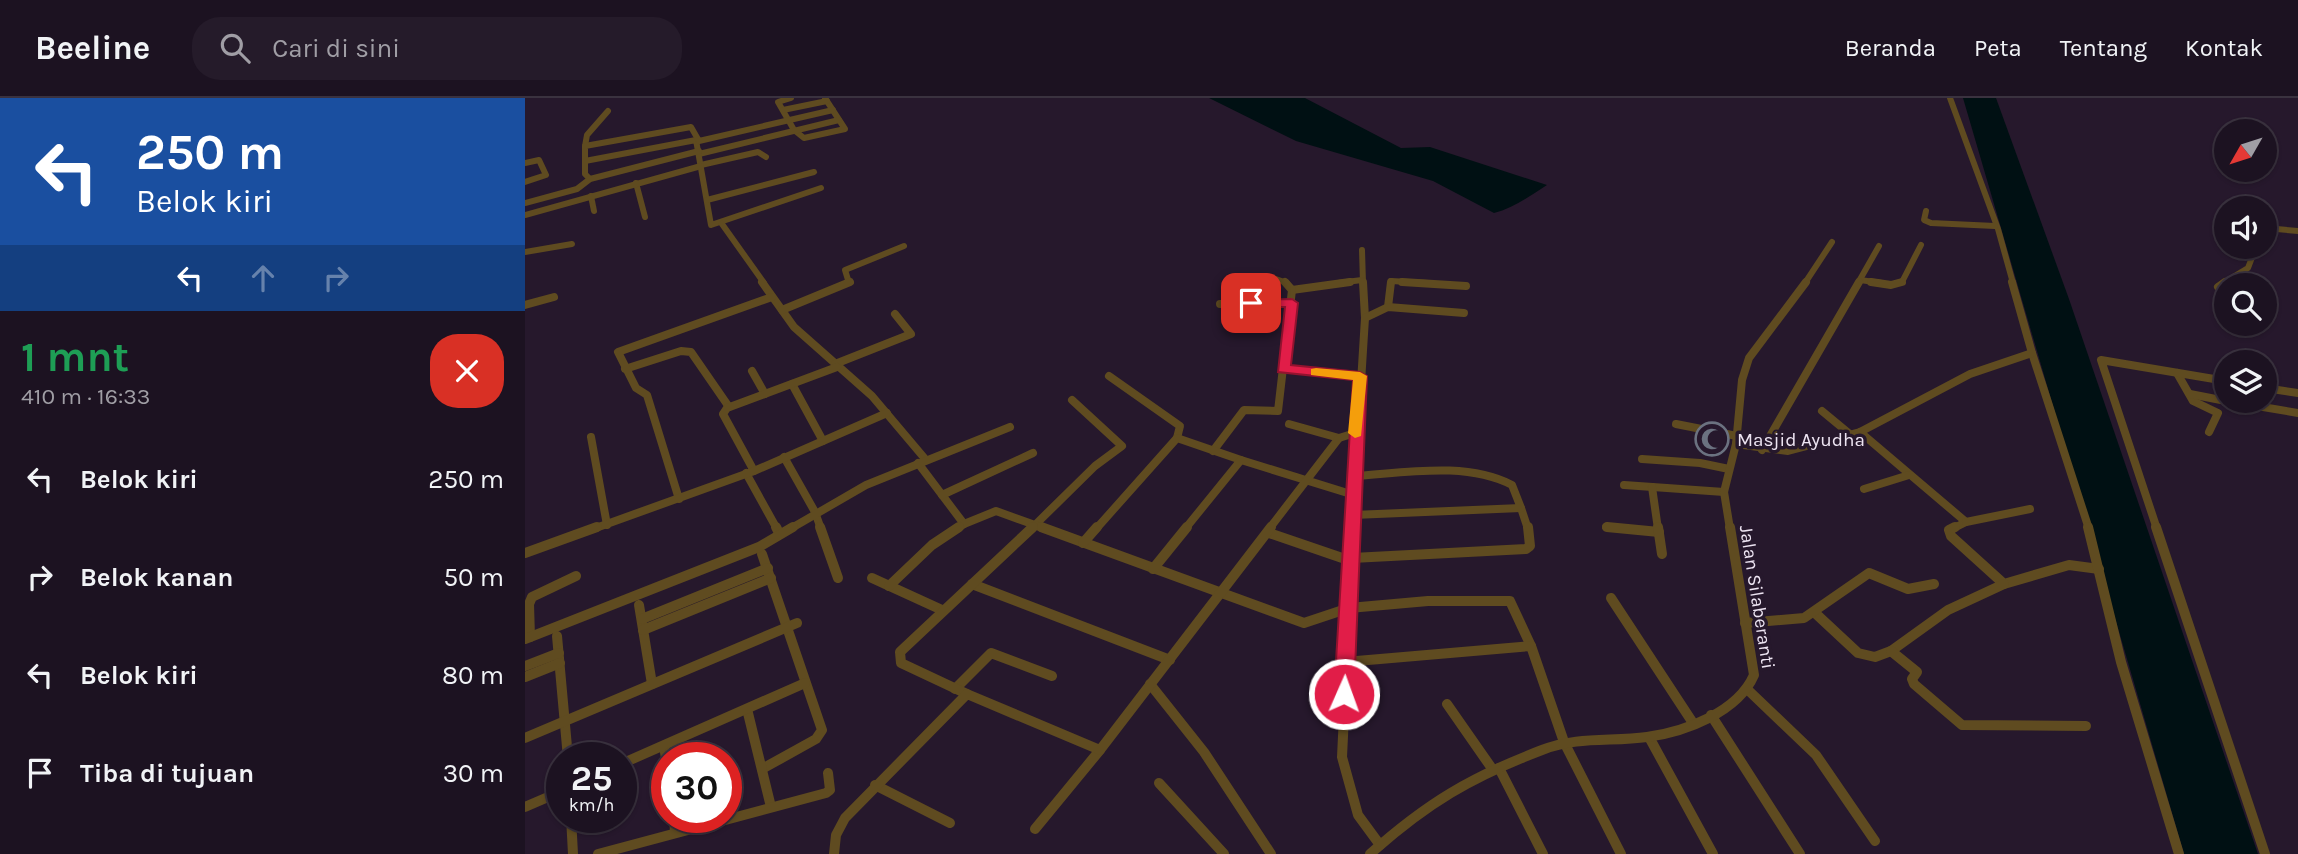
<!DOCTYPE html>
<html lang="id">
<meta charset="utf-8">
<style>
body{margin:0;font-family:Karla,sans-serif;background:#251b2a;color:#f1f3f6;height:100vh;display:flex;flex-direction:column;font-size:26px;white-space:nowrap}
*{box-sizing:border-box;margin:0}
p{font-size:23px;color:#a09ea5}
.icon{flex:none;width:38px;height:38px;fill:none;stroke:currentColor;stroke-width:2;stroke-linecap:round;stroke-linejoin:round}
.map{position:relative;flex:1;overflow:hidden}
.drawer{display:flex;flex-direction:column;background:#1c1221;width:525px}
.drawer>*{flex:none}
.guide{background:#1a4fa0;color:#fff;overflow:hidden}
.needle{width:46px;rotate:231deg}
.controls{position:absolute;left:1689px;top:21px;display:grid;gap:14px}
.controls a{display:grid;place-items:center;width:63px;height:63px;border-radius:50%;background:#1c1221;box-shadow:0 2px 5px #0004,0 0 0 2px #3a323f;font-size:35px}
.speed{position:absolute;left:21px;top:644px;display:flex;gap:14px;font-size:35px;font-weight:700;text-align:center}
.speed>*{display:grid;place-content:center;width:91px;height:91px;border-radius:50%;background:#1c1221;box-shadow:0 2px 5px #0004,0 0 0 2px #3a323f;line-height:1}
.speed small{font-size:18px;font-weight:400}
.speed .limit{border:10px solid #d22;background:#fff;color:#111}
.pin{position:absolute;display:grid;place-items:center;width:60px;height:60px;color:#fff;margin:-30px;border-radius:14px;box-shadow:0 4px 10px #0006}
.me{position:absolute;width:77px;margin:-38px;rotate:2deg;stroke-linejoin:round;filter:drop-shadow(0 0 5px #0008)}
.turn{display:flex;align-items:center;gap:24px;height:147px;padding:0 21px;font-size:32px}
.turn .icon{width:91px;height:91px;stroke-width:2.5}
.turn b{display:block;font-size:49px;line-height:60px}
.lanes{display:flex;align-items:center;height:66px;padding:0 21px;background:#0003;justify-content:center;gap:35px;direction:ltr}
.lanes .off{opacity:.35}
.round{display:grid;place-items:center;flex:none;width:74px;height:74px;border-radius:28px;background:#251b2a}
.headline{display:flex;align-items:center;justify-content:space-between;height:119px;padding:0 21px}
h1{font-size:42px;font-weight:700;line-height:52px;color:#1e9e55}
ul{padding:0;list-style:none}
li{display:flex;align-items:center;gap:21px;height:98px;padding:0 21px}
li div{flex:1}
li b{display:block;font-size:26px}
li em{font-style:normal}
header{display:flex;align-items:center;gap:42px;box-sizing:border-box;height:98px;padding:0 35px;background:#1c1221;border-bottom:2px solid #3a323f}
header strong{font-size:33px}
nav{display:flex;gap:38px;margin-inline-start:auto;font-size:24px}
.search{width:490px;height:63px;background:#251b2a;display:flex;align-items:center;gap:18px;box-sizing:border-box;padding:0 24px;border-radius:28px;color:#a09ea5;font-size:26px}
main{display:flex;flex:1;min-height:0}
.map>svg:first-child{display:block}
</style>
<header>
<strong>Beeline</strong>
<div class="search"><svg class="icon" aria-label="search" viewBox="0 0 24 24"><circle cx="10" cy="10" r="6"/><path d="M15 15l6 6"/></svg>Cari di sini</div>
<nav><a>Beranda</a><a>Peta</a><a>Tentang</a><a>Kontak</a></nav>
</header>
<main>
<section class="drawer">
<div class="guide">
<div class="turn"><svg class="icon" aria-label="left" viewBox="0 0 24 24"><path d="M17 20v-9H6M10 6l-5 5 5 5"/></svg><div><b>250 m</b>Belok kiri</div></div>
<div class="lanes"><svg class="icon" aria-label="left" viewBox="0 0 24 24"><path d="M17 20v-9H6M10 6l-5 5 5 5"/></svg><svg class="icon off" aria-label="ahead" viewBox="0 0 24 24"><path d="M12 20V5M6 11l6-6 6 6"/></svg><svg class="icon off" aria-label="right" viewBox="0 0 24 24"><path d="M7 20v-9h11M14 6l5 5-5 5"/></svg></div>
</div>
<div class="headline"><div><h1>1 mnt</h1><p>410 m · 16:33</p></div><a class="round" style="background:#d93025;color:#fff"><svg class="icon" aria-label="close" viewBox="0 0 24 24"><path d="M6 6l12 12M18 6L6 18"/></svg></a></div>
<ul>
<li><svg class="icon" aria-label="left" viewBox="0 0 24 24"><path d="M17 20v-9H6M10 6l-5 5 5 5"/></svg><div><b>Belok kiri</b></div><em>250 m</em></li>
<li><svg class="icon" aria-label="right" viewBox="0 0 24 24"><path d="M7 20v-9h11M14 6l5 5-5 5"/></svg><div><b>Belok kanan</b></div><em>50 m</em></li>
<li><svg class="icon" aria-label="left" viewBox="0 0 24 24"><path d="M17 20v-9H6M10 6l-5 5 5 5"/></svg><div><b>Belok kiri</b></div><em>80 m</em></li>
<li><svg class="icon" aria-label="arrive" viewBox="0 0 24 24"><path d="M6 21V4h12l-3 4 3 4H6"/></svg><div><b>Tiba di tujuan</b></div><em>30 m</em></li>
</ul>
</section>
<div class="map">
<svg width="1773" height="756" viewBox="0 0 1773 756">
<rect width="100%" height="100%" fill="#26182c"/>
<g fill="#001013">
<path d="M684 0H780L876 50 905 49 1022 87C1005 98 988 110 969 115L908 83 771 43Z"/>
<polygon points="1438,0 1471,0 1544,201 1733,756 1659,756"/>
</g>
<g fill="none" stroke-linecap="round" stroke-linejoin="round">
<g stroke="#5f4b20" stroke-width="6">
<polyline points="266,0 253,4 269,32 279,40 320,31 300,0"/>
<polyline points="1425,0 1473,131 1488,185"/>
<polyline points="258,12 302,3"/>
<polyline points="60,48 62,37 83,13"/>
<polyline points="174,56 314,22"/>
<polyline points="60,63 171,42 186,127 296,90"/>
<polyline points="0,65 14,62 21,77 0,84"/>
<polyline points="176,67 233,54 241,59"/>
<polyline points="65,81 60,76 60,48 166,29 174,43 308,12"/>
<polyline points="111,85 120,119"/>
<polyline points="66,98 69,113"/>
<polyline points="182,102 289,74"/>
<polyline points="0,105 52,91 65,81 174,53"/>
<polyline points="1401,113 1399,122 1406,125 1470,128"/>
<polyline points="0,117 176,68"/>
<polyline points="197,126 239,185"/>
<polyline points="1740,130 1773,133"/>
<polyline points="837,152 838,185"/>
<polyline points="0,154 47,146"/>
<polyline points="748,180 762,185"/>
<polyline points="1335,182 1357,185"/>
<polyline points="324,185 320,172 379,148"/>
<polyline points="813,185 837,182"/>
<polyline points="866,185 866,183 903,185"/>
<polyline points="1280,185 1307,144"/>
<polyline points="1333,185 1354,148"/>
<polyline points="1372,185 1377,184 1396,147"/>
<polyline points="1698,185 1723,170 1731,149"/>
</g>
<g stroke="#5f4b20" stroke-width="8">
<polyline points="237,184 269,229 347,298 401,362"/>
<polyline points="838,184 840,220"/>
<polyline points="877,184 941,188"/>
<polyline points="1346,184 1366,187 1377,184"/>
<polyline points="1693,189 1700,184"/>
<polyline points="767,192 825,184"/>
<polyline points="695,206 767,205"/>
<polyline points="0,207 29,199"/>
<polyline points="863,209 866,184"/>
<polyline points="257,212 325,184"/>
<polyline points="1507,255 1564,431"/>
<polyline points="310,266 386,236 370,216"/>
<polyline points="100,271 156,253 166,254 204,309"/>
<polyline points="758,271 835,278"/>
<polyline points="227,273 240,296"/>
<polyline points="1652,275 1668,303 1693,315 1684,334"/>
<polyline points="584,278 655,328 652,340"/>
<polyline points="267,286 298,343"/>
<polyline points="1740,290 1773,295"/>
<polyline points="1665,296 1701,303"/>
<polyline points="1702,303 1773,315"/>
<polyline points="1297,313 1326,337"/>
<polyline points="764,326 814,340"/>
<polyline points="1151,326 1212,338"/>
<polyline points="1335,334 1441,424 1427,431"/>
<polyline points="66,339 82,427"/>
<polyline points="1211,346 1263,353 1335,334 1445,276 1507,255 1487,184"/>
<polyline points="1237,352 1334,184"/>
<polyline points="688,353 719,312 753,313 767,192 760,184"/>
<polyline points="259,359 290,414 296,431"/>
<polyline points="1117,361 1175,365 1204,371"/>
<polyline points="393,365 439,426 432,431"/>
<polyline points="229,373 198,316 202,310 312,269"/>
<polyline points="221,375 252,431"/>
<polyline points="1099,387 1199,394"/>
<polyline points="1127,389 1133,431"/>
<polyline points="1339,391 1384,377"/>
<polyline points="417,397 508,355"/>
<polyline points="829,397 840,220 863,209 939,215"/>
<polyline points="154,401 122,297 111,290 93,254 247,199"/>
<polyline points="996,410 1003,431"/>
<path d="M828 417 996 410 987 387C941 363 879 375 829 378"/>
<polyline points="1441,424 1505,411"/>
<polyline points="439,426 471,413 510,427 570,368 597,348 547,302"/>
<polyline points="1081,429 1100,431"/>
<polyline points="68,431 229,373 362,315"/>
<polyline points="265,431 341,387 485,329"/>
<polyline points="506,431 510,427 520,431"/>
<polyline points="571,431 652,340 716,362"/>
<polyline points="660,431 716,362 829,397 827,431"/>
<polyline points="744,431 814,340 830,335"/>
<polyline points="1205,431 1199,394 1211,346 1217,282 1224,260 1281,184"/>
<polyline points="1632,431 1576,262 1701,283"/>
</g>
<g stroke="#5f4b20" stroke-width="10">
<polyline points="251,429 254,435"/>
<polyline points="295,429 313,480"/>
<polyline points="516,429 779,525 824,510 903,503 985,503 1006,548 1039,644 1096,756"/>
<polyline points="828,429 817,659 833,717 855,747"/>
<polyline points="1082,429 1134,434"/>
<polyline points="1133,429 1137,456"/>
<polyline points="1430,429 1424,432 1426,438 1479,486 1544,467 1574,471"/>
<polyline points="1563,429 1596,564 1654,756"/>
<polyline points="1631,429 1740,756"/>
<polyline points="744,435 826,463"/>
<polyline points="558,445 572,429"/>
<polyline points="0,455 72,429"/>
<polyline points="237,456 297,632 291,641 237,671"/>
<polyline points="827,460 1001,451 1005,448 1003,429"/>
<polyline points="628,471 662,429"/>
<polyline points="347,480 417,512"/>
<polyline points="447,486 645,562"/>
<polyline points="364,488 407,447 434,429"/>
<polyline points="1086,500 1168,625"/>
<polyline points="114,507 127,586"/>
<polyline points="1289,514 1333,555 1350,559 1366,553 1423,512 1479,486"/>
<polyline points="117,521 243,470"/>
<polyline points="1220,525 1279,520 1344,475 1383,491 1409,486"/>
<polyline points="118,532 246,480"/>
<polyline points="32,538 43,660"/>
<polyline points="5,539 4,506 7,499 51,478"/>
<polyline points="0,541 234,449 268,429"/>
<polyline points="1366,553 1392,574 1387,581 1389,586 1437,627 1561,628"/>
<polyline points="820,564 1006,548"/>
<polyline points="0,568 34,555"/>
<polyline points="0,579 35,565"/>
<polyline points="625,586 679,654 746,756"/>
<polyline points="430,591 466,555 527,578"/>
<polyline points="1223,592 1291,657 1350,743"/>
<polyline points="442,596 376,565 375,554 508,429"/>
<polyline points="922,606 968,672"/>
<polyline points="222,611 246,709"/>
<polyline points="1186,617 1275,756"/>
<polyline points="1124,639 1188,756"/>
<polyline points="0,640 272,525"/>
<polyline points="139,648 142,667"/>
<polyline points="96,666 280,585"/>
<polyline points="974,670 1018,756"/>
<polyline points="634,685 699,756"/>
<polyline points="350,687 425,725"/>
<polyline points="0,709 37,693"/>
<polyline points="46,719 48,756"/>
<polyline points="149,719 150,734"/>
<polyline points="510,731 575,652"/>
<polyline points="73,756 301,695 305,692 303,675"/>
<polyline points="309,756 311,737 320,720 442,596 575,652 746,429"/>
<path d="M845 756C902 705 946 679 1017 652 1053 638 1086 644 1122 639 1160 634 1213 614 1229 577L1205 429"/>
</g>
</g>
<polygon fill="#484070" points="1174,335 1199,342 1192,352 1172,344"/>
<polygon fill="#33294f" points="1201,334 1199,342 1192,352 1194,343"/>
<polygon fill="#5a527e" stroke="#716990" stroke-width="2" points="1179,329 1201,334 1194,343 1174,335"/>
<polygon fill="#e11d48" stroke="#92132f" stroke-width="2" points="767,201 773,205 766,267 835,274 842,278 829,596 826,602 819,604 812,602 809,596 828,282 753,274 760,209 726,209 719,205 726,202"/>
<polygon fill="#f59e0b" points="791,270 835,274 842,278 836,338 830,340 823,335 828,282 786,277 786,271"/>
<defs>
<symbol id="mosque-ring" viewBox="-11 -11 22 22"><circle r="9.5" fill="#26182c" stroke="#6b7280" stroke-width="1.5"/><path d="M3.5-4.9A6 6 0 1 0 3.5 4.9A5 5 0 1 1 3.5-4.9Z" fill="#6b7280"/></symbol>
</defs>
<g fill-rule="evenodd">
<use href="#mosque-ring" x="1168" y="322" width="38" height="38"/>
</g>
<g text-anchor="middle" stroke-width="7" stroke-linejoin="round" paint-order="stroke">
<g font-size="19" fill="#ede4f2" stroke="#26182c" text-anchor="start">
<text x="1212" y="348">Masjid Ayudha</text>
</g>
<g font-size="19" fill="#ede4f2" stroke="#26182c">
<text transform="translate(1233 499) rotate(81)" y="7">Jalan Silaberanti</text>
</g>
</g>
</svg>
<div class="controls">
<a><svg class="needle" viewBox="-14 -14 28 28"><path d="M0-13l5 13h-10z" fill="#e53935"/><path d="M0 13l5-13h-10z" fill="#a09ea5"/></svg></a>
<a><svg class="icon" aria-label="sound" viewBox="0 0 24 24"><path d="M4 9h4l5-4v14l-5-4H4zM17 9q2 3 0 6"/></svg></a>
<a><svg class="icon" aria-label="search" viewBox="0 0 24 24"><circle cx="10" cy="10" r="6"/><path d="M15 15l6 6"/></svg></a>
<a><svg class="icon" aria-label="layers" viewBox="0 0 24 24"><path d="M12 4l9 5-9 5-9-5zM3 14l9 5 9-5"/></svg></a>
</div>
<div class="speed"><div>25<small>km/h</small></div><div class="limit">30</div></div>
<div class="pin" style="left:726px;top:205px;background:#d93025"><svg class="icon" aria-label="arrive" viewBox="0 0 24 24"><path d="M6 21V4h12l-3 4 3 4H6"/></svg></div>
<svg class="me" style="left:819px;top:596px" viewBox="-20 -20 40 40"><circle r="17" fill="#e11d48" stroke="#fff" stroke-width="3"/><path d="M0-11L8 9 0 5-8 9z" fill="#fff"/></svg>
</div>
</main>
